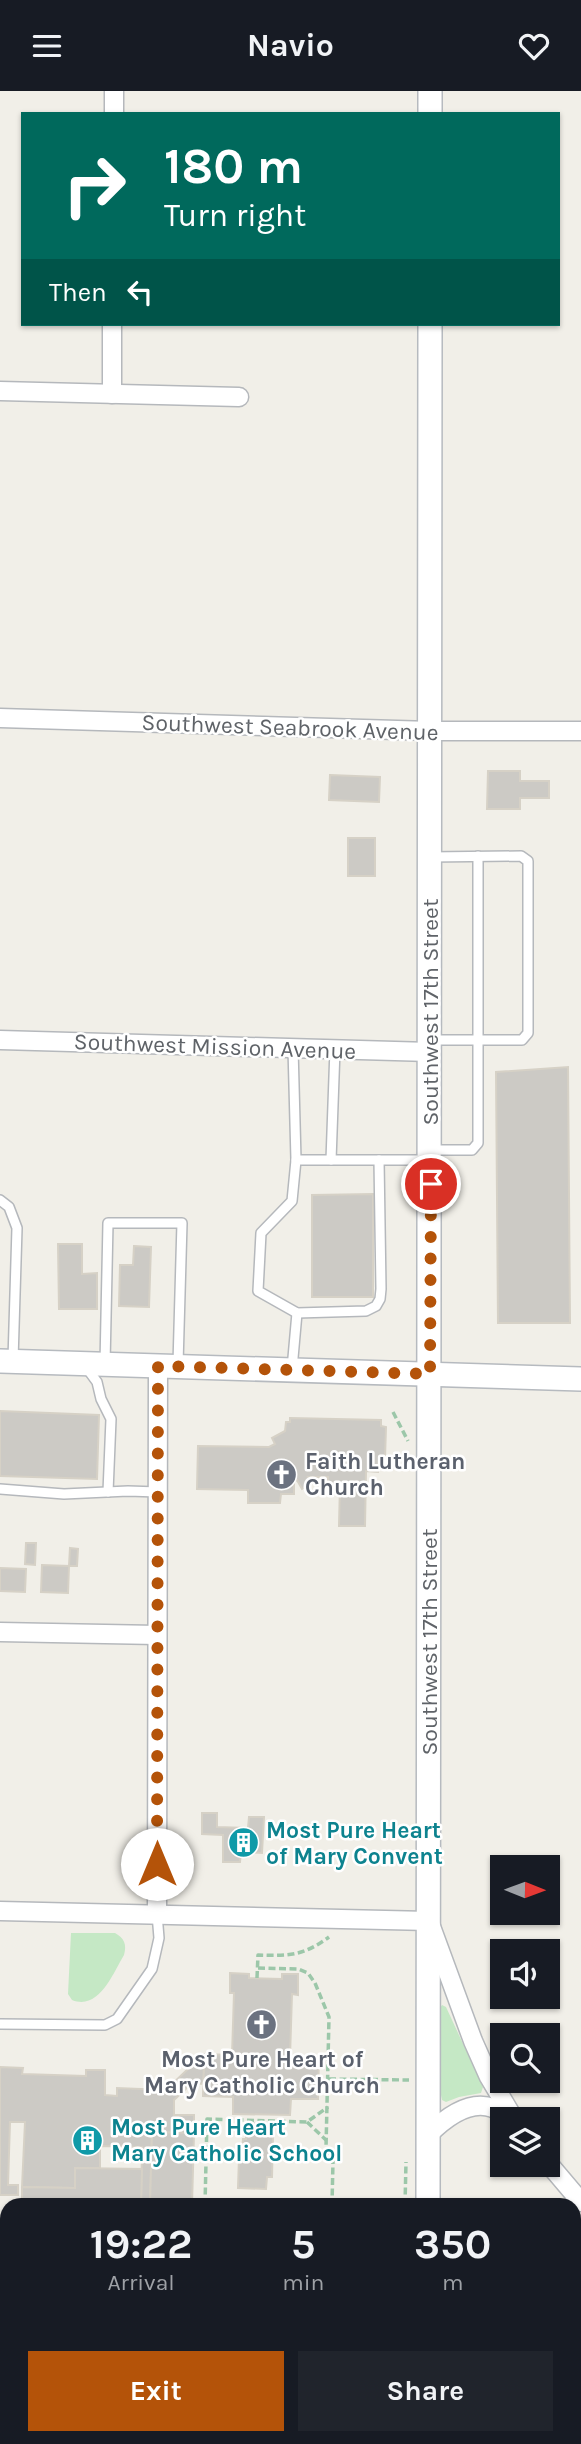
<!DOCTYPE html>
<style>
body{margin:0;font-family:Karla,sans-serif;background:#20242c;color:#f1f3f6;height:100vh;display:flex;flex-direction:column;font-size:26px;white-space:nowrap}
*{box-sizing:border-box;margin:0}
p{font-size:23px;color:#9ea1a6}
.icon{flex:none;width:38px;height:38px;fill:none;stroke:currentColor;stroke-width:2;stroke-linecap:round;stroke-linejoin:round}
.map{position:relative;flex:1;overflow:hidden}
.side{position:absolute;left:0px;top:2107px;width:581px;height:247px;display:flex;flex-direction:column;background:#171b24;border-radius:21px 21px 0 0;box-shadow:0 2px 5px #0004}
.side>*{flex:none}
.top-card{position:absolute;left:21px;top:21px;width:539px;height:214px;border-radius:0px;box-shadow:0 2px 5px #0004;background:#00695c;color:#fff;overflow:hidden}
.needle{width:46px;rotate:91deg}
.tools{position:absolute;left:490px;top:1764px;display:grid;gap:14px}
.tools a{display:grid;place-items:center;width:70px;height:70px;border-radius:0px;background:#171b24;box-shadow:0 2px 5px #0004;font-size:35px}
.pin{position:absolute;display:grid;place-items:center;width:60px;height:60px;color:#fff;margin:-30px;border:4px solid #fff;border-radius:50%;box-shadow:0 2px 7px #0007}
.me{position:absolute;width:77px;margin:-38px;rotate:0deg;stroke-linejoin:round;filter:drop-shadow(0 0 5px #0008)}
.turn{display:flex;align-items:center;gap:24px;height:147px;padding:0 28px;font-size:32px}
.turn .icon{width:91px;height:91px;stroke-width:2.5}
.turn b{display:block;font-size:49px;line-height:60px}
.then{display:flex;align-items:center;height:66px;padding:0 28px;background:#0003;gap:14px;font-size:26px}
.eta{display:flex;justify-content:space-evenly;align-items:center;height:119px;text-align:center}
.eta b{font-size:42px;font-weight:700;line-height:49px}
.action{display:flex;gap:14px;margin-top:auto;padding:14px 28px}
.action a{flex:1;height:80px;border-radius:0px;background:#b45309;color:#fff;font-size:28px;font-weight:700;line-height:80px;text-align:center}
.action a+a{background:#20242c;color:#f1f3f6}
header{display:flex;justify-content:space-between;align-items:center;height:91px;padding:0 28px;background:#171b24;font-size:32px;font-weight:700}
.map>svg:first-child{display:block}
</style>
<header><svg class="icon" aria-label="menu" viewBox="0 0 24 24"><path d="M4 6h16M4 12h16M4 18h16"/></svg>Navio<svg class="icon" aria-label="heart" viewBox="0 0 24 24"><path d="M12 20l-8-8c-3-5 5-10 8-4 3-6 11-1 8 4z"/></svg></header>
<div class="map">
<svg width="581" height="2353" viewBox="0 0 581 2353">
<rect width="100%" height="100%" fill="#f1efe8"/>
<polygon fill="#e1ded6" points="0,2173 7,2173 7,2347 409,2347 409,2353 0,2353"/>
<g fill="#c5e8c5">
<path d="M71 1842H115C124 1847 127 1853 124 1864 113 1882 99 1920 72 1909L68 1903Z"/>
<polygon points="442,1914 446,1916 483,1996 481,2002 459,2006 446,2011 442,2009 441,2004 440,1917"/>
</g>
<g fill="#cccac5" stroke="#d6d1c6" stroke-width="2">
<polygon points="488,680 520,680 520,690 549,690 549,707 520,707 520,718 487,718"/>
<polygon points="330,684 380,686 379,711 329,709"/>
<rect x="348" y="747" width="27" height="38"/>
<polygon points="568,976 570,1232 498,1232 496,981"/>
<polygon points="373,1103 373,1206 312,1206 312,1104"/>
<polygon points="58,1153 82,1153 82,1183 97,1182 97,1218 59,1218"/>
<polygon points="134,1155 151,1156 149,1216 119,1215 120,1174 133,1174"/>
<polygon points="0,1320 99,1324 97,1388 0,1385"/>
<polygon points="290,1327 381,1329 381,1335 386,1336 385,1368 379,1368 378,1381 366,1380 365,1435 339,1435 340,1393 328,1393 328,1386 308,1386 311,1393 302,1398 297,1389 294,1390 294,1403 281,1403 280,1412 248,1412 248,1399 197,1398 198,1355 269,1356 275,1353 272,1347 285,1340 286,1331 290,1331"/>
<polygon points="26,1452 36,1452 35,1474 25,1473"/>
<polygon points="70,1457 78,1458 77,1475 69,1475"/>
<polygon points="42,1474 69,1475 68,1502 41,1501"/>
<polygon points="0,1477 26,1478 25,1501 0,1500"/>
<polygon points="202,1722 217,1722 217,1736 248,1737 249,1726 264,1726 262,1762 241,1761 240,1771 223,1771 223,1744 202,1743"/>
<polygon points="230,1882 249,1883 249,1887 282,1888 282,1883 298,1883 298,1904 292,1903 290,1966 319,1966 318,2008 291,2008 290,2024 233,2023 233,2006 203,2005 204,1963 232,1964 234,1902 230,1902"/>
<polygon points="191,1975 204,1975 203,1993 192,1992 174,2009 174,2024 194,2024 194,2042 152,2041 150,2114 141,2114 142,2056 100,2055 100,2077 75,2077 75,2097 22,2096 25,2031 10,2031 8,2094 18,2094 18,2104 0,2104 0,1976 23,1977 22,1983 86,1985 86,1979 105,1979 105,2004 117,2005 117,1997 166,1999"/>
<polygon points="246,2032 264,2033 263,2044 273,2045 272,2086 267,2086 266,2098 238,2097 239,2066 246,2066 246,2059 242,2059 243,2048 246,2048"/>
<polygon points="152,2041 194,2042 192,2114 150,2114"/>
<polygon points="75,2077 142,2078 141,2114 22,2114 22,2096 75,2097"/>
<polygon points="0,2277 7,2277 7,2347 314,2347 314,2349 304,2348 304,2353 0,2353"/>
</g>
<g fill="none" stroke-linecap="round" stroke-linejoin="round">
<defs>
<g id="service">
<polyline points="430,949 522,949 528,942 528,770 521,765 430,766"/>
<polyline points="293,957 296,1069 292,1110 261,1142 258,1200 297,1222 366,1220 376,1215 380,1208 381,1198 379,1069"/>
<polyline points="431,1059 472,1059 478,1052 478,765"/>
<polyline points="296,1069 427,1069"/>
<polyline points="331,1069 335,958"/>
<polyline points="0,1109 9,1116 17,1137 13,1269"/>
<polyline points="105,1273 108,1132 182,1132 178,1273"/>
<polyline points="86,1276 97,1291 101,1308 111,1328 108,1401"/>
<polyline points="292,1278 297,1222"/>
<polyline points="0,1398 64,1403 128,1400 158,1401"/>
<polyline points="0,1933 105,1934 117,1928 152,1878 159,1847 157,1823"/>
</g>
<g id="minor">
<polyline points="114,23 114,0"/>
<polyline points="0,300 239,306"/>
<polyline points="112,303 112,233"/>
<polyline points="0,627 431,640 581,640"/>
<polyline points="0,949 430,961"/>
<polyline points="0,1541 157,1544"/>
<polyline points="0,1820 429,1830 473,1950 489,1986 514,2028"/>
<polyline points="157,1823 158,1274"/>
<path d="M428 2044C444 2028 469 2008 493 2017 500 2020 507 2025 514 2028"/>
<polyline points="548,2072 581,2111"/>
<polyline points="0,2186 7,2186"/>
</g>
<g id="secondary">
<polyline points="430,0 430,23"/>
<polyline points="0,1270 581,1288"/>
<polyline points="428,2114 430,233"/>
<polyline points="428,2353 428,2347"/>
</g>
</defs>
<use href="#service" stroke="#b5b8bc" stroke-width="12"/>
<use href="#minor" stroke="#b5b8bc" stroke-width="21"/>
<use href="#secondary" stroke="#b6babf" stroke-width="26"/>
<g stroke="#9cc7a9" stroke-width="3.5" stroke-dasharray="7 3.5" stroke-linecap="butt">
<polyline points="393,1321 408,1350"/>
<polyline points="258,1877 298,1878 308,1882 315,1892 329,1926 326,2057 333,2070 332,2114"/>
<path d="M257 1887 258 1864C289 1865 303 1865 329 1846"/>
<polyline points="329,1988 409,1989"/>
<polyline points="307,2031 326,2049"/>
<polyline points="205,2114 207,2028 307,2031 328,2016"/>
<polyline points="405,2114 406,2071"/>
<polyline points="402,2353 402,2347"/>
</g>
<use href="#service" stroke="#fff" stroke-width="9"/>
<use href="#minor" stroke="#fff" stroke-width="18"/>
<use href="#secondary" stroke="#fff" stroke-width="23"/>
</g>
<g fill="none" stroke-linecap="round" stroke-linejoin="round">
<polyline stroke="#b45309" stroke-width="12" stroke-dasharray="0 21.6" points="157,1773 158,1275 430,1283 431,1093"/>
</g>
<defs>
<symbol id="church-disc" viewBox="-11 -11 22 22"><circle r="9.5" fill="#6b7280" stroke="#fff"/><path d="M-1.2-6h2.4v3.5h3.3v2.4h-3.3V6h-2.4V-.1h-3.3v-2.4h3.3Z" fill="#fff"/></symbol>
<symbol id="building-disc" viewBox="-11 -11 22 22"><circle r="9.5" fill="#0f9aa8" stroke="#fff"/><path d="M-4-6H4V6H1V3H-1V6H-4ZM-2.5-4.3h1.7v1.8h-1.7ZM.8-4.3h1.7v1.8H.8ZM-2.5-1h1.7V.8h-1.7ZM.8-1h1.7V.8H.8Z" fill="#fff"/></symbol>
</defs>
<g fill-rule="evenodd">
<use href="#church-disc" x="264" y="1366" width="35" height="35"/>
<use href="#building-disc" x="226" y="1734" width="35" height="35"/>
<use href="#church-disc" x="244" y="1916" width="35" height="35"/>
<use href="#building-disc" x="70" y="2032" width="35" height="35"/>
</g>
<g text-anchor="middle" stroke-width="5" stroke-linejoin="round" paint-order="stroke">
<g font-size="23" fill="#5f6368" stroke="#fff">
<text transform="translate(290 636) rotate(2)" y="8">Southwest Seabrook Avenue</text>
<text transform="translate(430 921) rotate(-90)" y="8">Southwest 17th Street</text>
<text transform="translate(215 955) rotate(2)" y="8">Southwest Mission Avenue</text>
<text transform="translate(429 1551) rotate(-90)" y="8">Southwest 17th Street</text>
</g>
<g font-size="23" font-weight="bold" fill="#5b616d" stroke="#fff" text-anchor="start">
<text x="305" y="1378">Faith Lutheran<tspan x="305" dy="26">Church</tspan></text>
<text x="262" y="1976" text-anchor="middle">Most Pure Heart of<tspan x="262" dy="26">Mary Catholic Church</tspan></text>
</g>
<g font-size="23" font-weight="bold" fill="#0d838f" stroke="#fff" text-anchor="start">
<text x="266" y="1747">Most Pure Heart<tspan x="266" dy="26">of Mary Convent</tspan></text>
<text x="111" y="2044">Most Pure Heart<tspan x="111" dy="26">Mary Catholic School</tspan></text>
</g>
</g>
</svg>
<div class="tools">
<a><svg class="needle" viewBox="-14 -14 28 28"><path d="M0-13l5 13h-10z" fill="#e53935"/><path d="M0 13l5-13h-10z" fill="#9ea1a6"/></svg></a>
<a><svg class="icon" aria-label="sound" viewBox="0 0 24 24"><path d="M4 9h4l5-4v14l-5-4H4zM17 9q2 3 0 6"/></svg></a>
<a><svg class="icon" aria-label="search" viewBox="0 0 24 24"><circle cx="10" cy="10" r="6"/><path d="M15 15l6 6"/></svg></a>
<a><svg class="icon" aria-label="layers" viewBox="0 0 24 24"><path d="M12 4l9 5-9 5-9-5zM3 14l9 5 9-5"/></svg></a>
</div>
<div class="pin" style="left:431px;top:1093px;background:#d93025"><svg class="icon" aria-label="arrive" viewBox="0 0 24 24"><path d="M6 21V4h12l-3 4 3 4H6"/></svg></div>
<svg class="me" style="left:157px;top:1773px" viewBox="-20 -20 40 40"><circle r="19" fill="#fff"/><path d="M0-13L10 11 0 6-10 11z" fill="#b45309"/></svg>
<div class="top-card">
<div class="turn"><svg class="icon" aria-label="right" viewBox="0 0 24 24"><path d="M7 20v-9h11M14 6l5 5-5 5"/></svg><div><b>180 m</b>Turn right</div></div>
<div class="then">Then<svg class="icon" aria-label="left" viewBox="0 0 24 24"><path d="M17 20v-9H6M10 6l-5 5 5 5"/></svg></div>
</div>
<section class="side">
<div class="eta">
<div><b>19:22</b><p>Arrival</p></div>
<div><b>5</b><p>min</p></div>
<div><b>350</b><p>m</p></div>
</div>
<div class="action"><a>Exit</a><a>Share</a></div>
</section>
</div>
